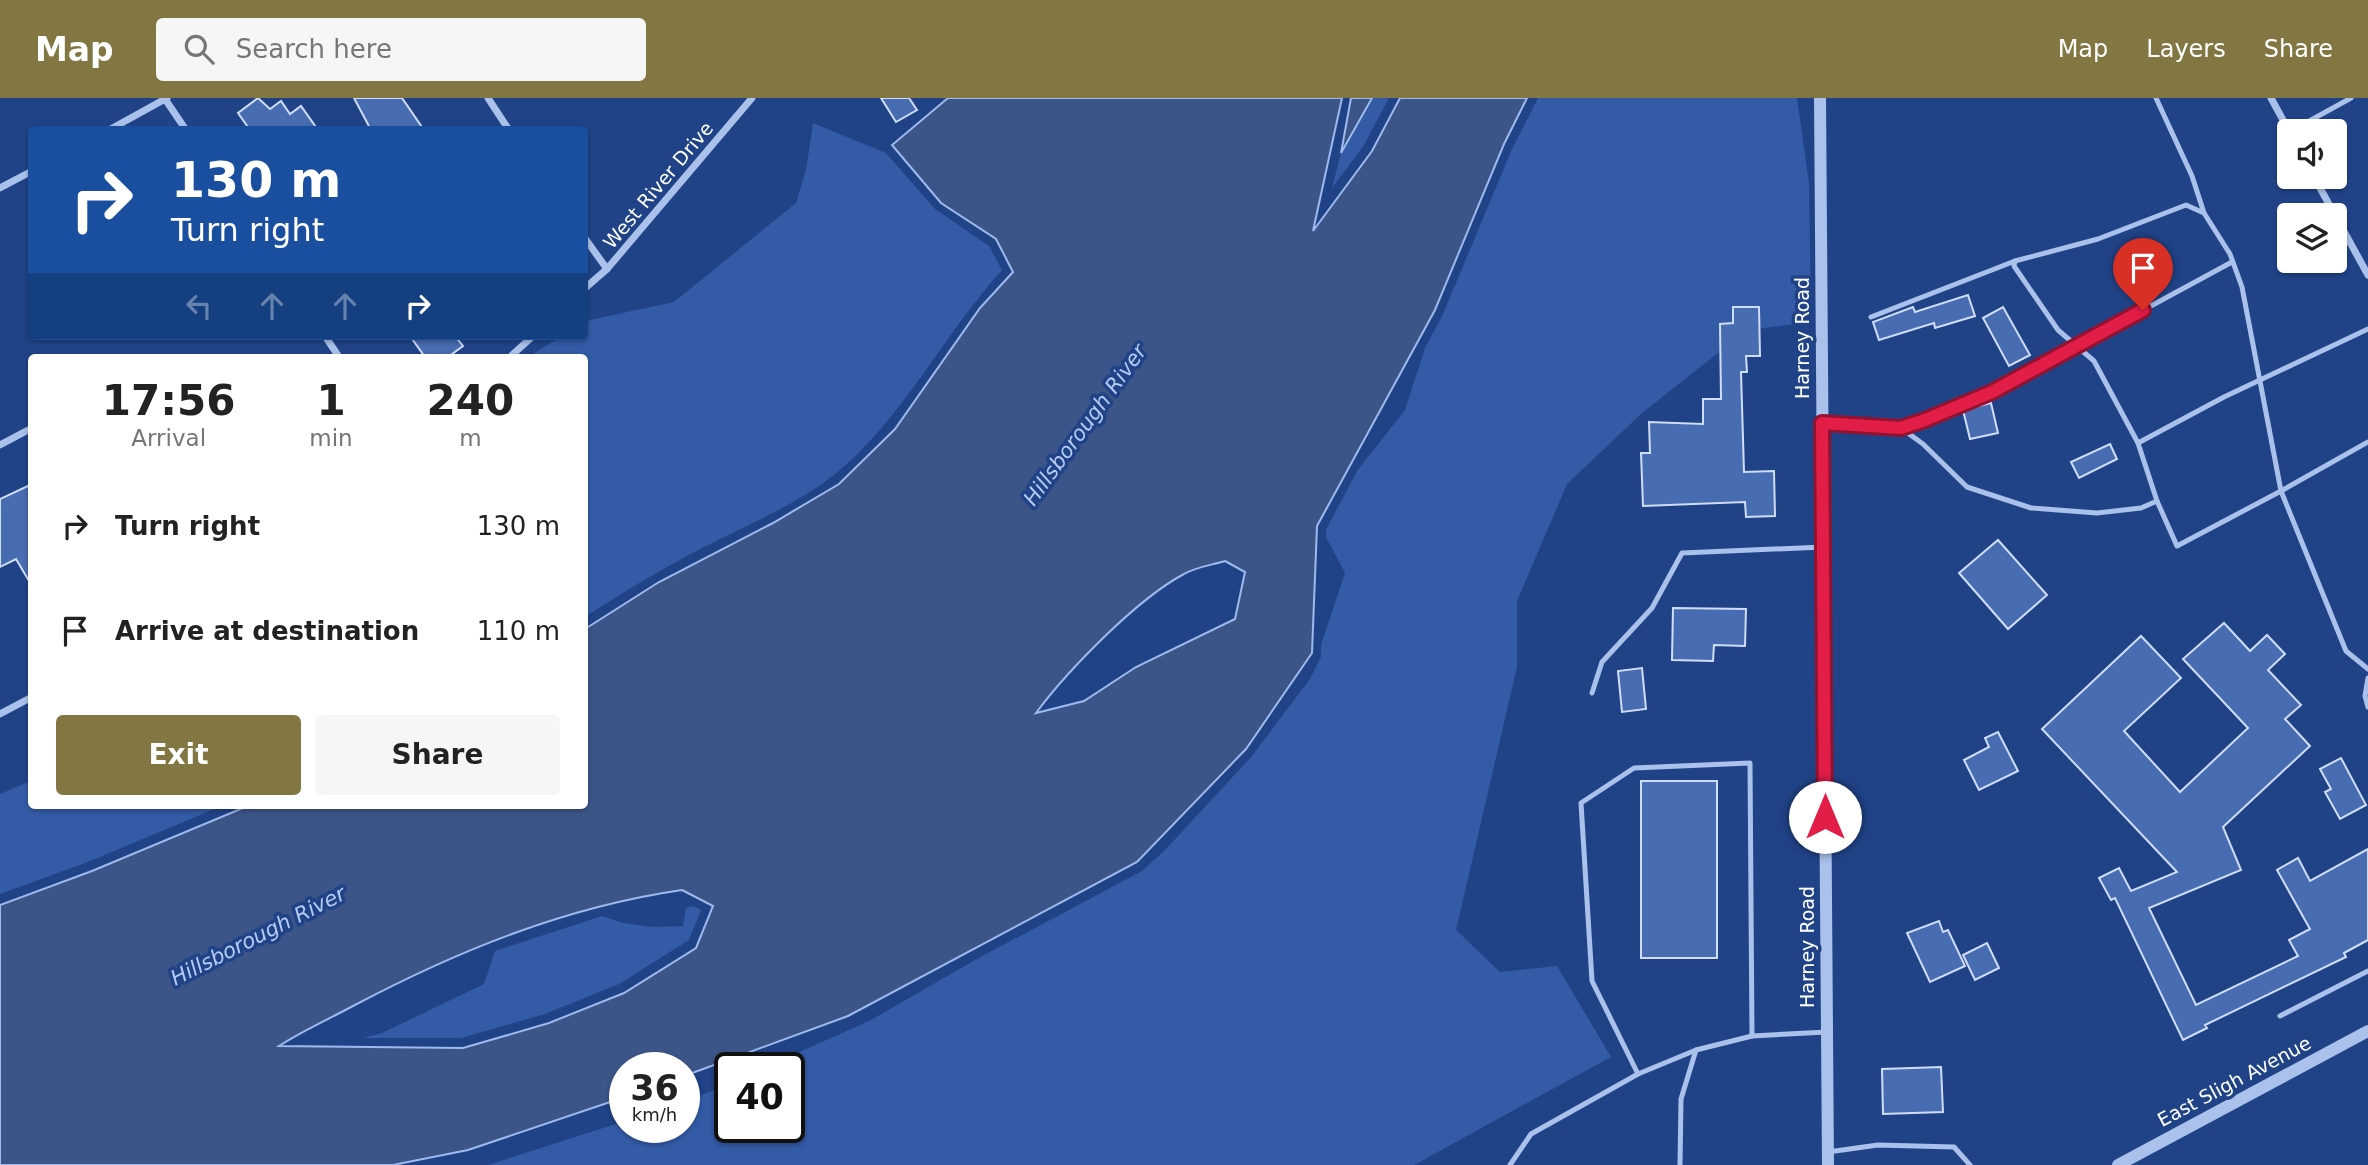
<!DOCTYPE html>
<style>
body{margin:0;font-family:"DejaVu Sans",sans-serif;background:#f6f6f6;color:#222;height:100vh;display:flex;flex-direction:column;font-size:26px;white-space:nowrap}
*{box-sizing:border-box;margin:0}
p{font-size:23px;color:#767676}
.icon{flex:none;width:38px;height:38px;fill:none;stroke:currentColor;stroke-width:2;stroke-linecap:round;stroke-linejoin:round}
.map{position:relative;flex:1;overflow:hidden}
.panel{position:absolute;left:28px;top:256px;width:560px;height:455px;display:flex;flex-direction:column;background:#fff;border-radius:7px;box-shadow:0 2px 5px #0004}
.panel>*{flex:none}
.top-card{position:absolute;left:28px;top:28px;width:560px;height:214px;border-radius:7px;box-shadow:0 2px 5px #0004;background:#1a4fa0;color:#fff;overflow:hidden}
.buttons{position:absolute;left:2277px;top:21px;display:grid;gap:14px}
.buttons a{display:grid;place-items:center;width:70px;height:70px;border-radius:7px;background:#fff;box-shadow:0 2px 5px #0004;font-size:35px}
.speed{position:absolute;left:609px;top:954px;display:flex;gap:14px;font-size:35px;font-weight:700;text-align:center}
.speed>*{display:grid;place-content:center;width:91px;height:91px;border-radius:50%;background:#fff;box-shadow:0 2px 5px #0004;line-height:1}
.speed small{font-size:18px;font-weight:400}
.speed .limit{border:4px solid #111;border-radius:10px;background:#fff;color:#111}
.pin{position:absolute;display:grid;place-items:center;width:60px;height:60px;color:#fff;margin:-72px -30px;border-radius:50% 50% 50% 0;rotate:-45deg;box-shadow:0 0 7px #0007}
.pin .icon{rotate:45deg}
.me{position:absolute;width:77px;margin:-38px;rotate:0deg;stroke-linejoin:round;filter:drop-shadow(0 0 5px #0008)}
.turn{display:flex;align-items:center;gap:24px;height:147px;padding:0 28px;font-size:32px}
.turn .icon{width:91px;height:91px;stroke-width:2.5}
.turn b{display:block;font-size:49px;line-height:60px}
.lanes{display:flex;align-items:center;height:66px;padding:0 28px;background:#0003;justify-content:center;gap:35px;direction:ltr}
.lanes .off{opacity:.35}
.eta{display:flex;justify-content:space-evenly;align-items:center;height:119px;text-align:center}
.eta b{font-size:42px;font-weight:600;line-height:49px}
.cta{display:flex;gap:14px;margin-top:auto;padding:14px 28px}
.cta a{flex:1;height:80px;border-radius:7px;background:#827642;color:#fff;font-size:28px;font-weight:600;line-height:80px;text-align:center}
.cta a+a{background:#f6f6f6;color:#222}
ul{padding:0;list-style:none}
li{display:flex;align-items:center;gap:21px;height:105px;padding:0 28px}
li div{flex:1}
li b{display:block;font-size:26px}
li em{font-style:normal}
header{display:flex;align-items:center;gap:42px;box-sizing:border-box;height:98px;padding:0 35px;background:#827642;color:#fff}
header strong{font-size:33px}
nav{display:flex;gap:38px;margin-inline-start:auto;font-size:24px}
.search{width:490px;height:63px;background:#f6f6f6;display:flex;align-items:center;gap:18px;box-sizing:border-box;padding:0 24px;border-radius:7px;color:#767676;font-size:26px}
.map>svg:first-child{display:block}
</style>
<header>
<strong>Map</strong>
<div class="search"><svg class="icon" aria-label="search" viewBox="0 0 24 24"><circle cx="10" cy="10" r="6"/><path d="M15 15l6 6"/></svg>Search here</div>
<nav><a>Map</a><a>Layers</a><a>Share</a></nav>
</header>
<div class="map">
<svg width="2368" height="1067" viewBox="0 0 2368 1067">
<rect width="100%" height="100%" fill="#204388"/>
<g fill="#335ba6">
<polygon points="1372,0 1389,0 1364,47 1332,90 1341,55"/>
<polygon points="1538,0 1797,0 1809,85 1811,224 1747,232 1642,315 1567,386 1517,503 1517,569 1456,832 1500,874 1557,868 1611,959 1414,1067 488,1067 625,1023 625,1029 684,1029 684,1004 730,986 730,1029 789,1029 789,970 766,969 871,922 975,862 1142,773 1165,752 1252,658 1310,581 1321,559 1321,547 1345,475 1326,439 1326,432 1357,373 1405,312 1425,250 1443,216 1512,51"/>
<path d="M813 25 886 55 935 111 989 148 1002 172C943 237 903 321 834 377 797 406 750 426 708 447 665 469 625 493 585 519L584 259H528L562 238H584L585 226 590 222 674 204 796 105 806 72Z"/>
<polygon points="31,683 32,707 224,707 88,764 0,796 0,696"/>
<polygon points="693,808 701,812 689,842 619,886 545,916 461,940 364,940 382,935 484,886 495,853 602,818 623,825 653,829 683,828 686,810"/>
</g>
<g fill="#3c5588" stroke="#9ebaec" stroke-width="2" fill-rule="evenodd">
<path d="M948 0H1342L1313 133 1372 53 1400 0H1527L1504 46 1435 212 1317 428 1312 555 1246 651 1137 764 848 918 684 978V970H625V999L468 1052 393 1067H0V807L92 773 250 707H584L585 531 659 484 773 425 839 386 895 331 980 210 1013 174 996 141 941 105 892 47ZM1225 463 1245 474 1235 521 1136 569 1084 603 1036 615C1068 572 1137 501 1184 476 1196 469 1212 467 1225 463ZM682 792 713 808 696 850 624 895 549 925 463 950 279 948C302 933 329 921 353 908 457 853 565 809 682 792Z"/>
<polygon points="1351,0 1372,0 1341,55"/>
</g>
<g fill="#486cb1" stroke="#cfddf8" stroke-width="2">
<polygon points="258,0 270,11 281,3 290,16 301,8 318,32 250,32 238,15"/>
<polygon points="354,0 402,0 424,32 371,32"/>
<polygon points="881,0 909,0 917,12 896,24"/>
<polygon points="1968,197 1975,218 1935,230 1934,225 1879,242 1873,224 1913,209 1915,214"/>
<polygon points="1733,209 1759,209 1760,258 1746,258 1747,274 1741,274 1744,374 1774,373 1775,418 1746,419 1745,404 1643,408 1641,355 1650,355 1649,324 1703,326 1703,301 1721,301 1720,226 1733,225"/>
<polygon points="2003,209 2030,257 2009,268 1983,220"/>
<polygon points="410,238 455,238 463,248 448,259 425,259"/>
<polygon points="1991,305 1998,335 1970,341 1963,312"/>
<polygon points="2110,346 2117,361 2079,380 2071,364"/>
<polygon points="32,386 32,488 16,461 0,469 0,401"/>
<polygon points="1998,442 2047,497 2008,531 1959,475"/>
<polygon points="1673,510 1746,511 1745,548 1714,547 1713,563 1672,562"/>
<polygon points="2224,525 2250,553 2267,537 2285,556 2268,572 2301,607 2285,621 2310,648 2223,729 2241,772 2149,810 2196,907 2298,858 2289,842 2310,831 2277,772 2298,760 2310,783 2368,751 2368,842 2344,855 2346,859 2205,927 2207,930 2183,942 2115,800 2111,802 2099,780 2119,770 2131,793 2177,774 2042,631 2141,538 2181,580 2124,633 2180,694 2248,630 2183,561"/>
<polygon points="1642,570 1646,611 1622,614 1618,573"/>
<polygon points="1998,634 2018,673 1979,692 1964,662 1989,649 1985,640"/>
<polygon points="2341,660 2366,707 2340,721 2325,694 2331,691 2320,671"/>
<rect x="1641" y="683" width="76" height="177"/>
<polygon points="1939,823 1943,834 1948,832 1965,868 1930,884 1907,835"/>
<polygon points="1987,845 1999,870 1975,882 1963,857"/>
<polygon points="1941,969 1943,1014 1883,1016 1882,971"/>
</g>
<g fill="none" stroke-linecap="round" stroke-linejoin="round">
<g stroke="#aac1eb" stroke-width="5">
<polyline points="2156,0 2192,78 2204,115"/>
<polyline points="2291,33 2351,0"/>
<polyline points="2015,163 2098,141 2186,107 2204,115 2230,156 2242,189 2281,393 2177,448 2157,403"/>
<polyline points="1871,219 2015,163 2014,168 2058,232 2094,263 2138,345 2224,299 2368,231"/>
<polyline points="1822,325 1901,330 1923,346 1967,389 2031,410 2097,415 2141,410 2157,403 2138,345"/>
<polyline points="1901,330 1992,294 2232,164"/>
<polyline points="2368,344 2281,393 2346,553 2368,571"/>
<polyline points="2368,580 2365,598 2368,609"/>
<polyline points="1592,595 1602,564 1652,510 1682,455 1823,449"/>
<polyline points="2280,918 2368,873"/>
<polyline points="1638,976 1592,883 1581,705 1634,670 1750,665 1752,938"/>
<polyline points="1828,1054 1878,1047 1954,1049 1970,1067"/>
<polyline points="1510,1067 1531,1036 1638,976 1696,952 1752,938 1827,934"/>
<polyline points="1680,1067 1681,1001 1696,952"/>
</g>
<g stroke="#aac1eb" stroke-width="7">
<polyline points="488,0 509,32"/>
<polyline points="2271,0 2289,33"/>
<polyline points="165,1 186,32"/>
<polyline points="109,32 167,0"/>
<polyline points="2314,79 2368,177"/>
<polyline points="0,90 32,73"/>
<polyline points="584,139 607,171"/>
<polyline points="584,191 607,171 752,0"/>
<polyline points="325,238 339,259"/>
<polyline points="510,259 533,238"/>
<polyline points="0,347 32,330"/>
<polyline points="0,616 32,599"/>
</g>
<g stroke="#aac1eb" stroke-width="12">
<polyline points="1820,0 1828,1067"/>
<polyline points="2118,1067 2368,933"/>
</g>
</g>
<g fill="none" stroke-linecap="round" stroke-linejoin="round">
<defs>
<polyline id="route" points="1825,719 1822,325 1901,330 1925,322 1992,294 2143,212"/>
</defs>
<use href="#route" stroke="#92132f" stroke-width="18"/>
<use href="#route" stroke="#e11d48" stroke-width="12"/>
</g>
<g text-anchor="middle" stroke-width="7" stroke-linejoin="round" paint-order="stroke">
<g font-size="19" fill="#fff" stroke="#204388">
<text transform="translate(658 87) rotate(-50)" y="7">West River Drive</text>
<text transform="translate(1802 240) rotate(-90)" y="7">Harney Road</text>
<text transform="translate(1807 849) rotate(-90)" y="7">Harney Road</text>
<text transform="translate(2234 983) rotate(-28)" y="7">East Sligh Avenue</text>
</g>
<g font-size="21" font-style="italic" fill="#b6cbf2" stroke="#204388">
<text transform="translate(1085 327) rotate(-54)" y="7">Hillsborough River</text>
<text transform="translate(258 838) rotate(-27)" y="7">Hillsborough River</text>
</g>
</g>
</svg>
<div class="buttons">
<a><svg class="icon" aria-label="sound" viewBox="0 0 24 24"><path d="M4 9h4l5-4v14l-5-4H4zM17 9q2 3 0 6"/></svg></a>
<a><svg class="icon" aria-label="layers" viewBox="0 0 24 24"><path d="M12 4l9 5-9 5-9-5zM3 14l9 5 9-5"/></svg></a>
</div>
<div class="speed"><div>36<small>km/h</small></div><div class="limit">40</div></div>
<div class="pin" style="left:2143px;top:212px;background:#d93025"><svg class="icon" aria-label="arrive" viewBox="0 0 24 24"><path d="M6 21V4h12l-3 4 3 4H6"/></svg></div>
<svg class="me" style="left:1825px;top:719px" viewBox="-20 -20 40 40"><circle r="19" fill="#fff"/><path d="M0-13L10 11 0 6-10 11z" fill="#e11d48"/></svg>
<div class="top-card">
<div class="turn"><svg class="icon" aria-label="right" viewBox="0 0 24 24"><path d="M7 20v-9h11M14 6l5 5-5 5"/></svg><div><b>130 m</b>Turn right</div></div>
<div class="lanes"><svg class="icon off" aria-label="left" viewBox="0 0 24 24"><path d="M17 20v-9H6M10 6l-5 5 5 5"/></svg><svg class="icon off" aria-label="ahead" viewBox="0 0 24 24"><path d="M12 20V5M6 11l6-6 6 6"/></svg><svg class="icon off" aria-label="ahead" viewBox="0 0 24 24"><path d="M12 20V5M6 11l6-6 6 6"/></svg><svg class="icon" aria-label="right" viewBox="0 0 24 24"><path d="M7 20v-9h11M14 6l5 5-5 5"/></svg></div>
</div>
<section class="panel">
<div class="eta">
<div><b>17:56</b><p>Arrival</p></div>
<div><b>1</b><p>min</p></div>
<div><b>240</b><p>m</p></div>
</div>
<ul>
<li><svg class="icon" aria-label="right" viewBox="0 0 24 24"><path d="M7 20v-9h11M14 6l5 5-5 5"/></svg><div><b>Turn right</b></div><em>130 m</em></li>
<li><svg class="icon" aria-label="arrive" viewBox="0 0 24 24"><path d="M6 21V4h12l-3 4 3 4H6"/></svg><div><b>Arrive at destination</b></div><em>110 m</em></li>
</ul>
<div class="cta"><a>Exit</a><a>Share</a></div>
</section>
</div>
